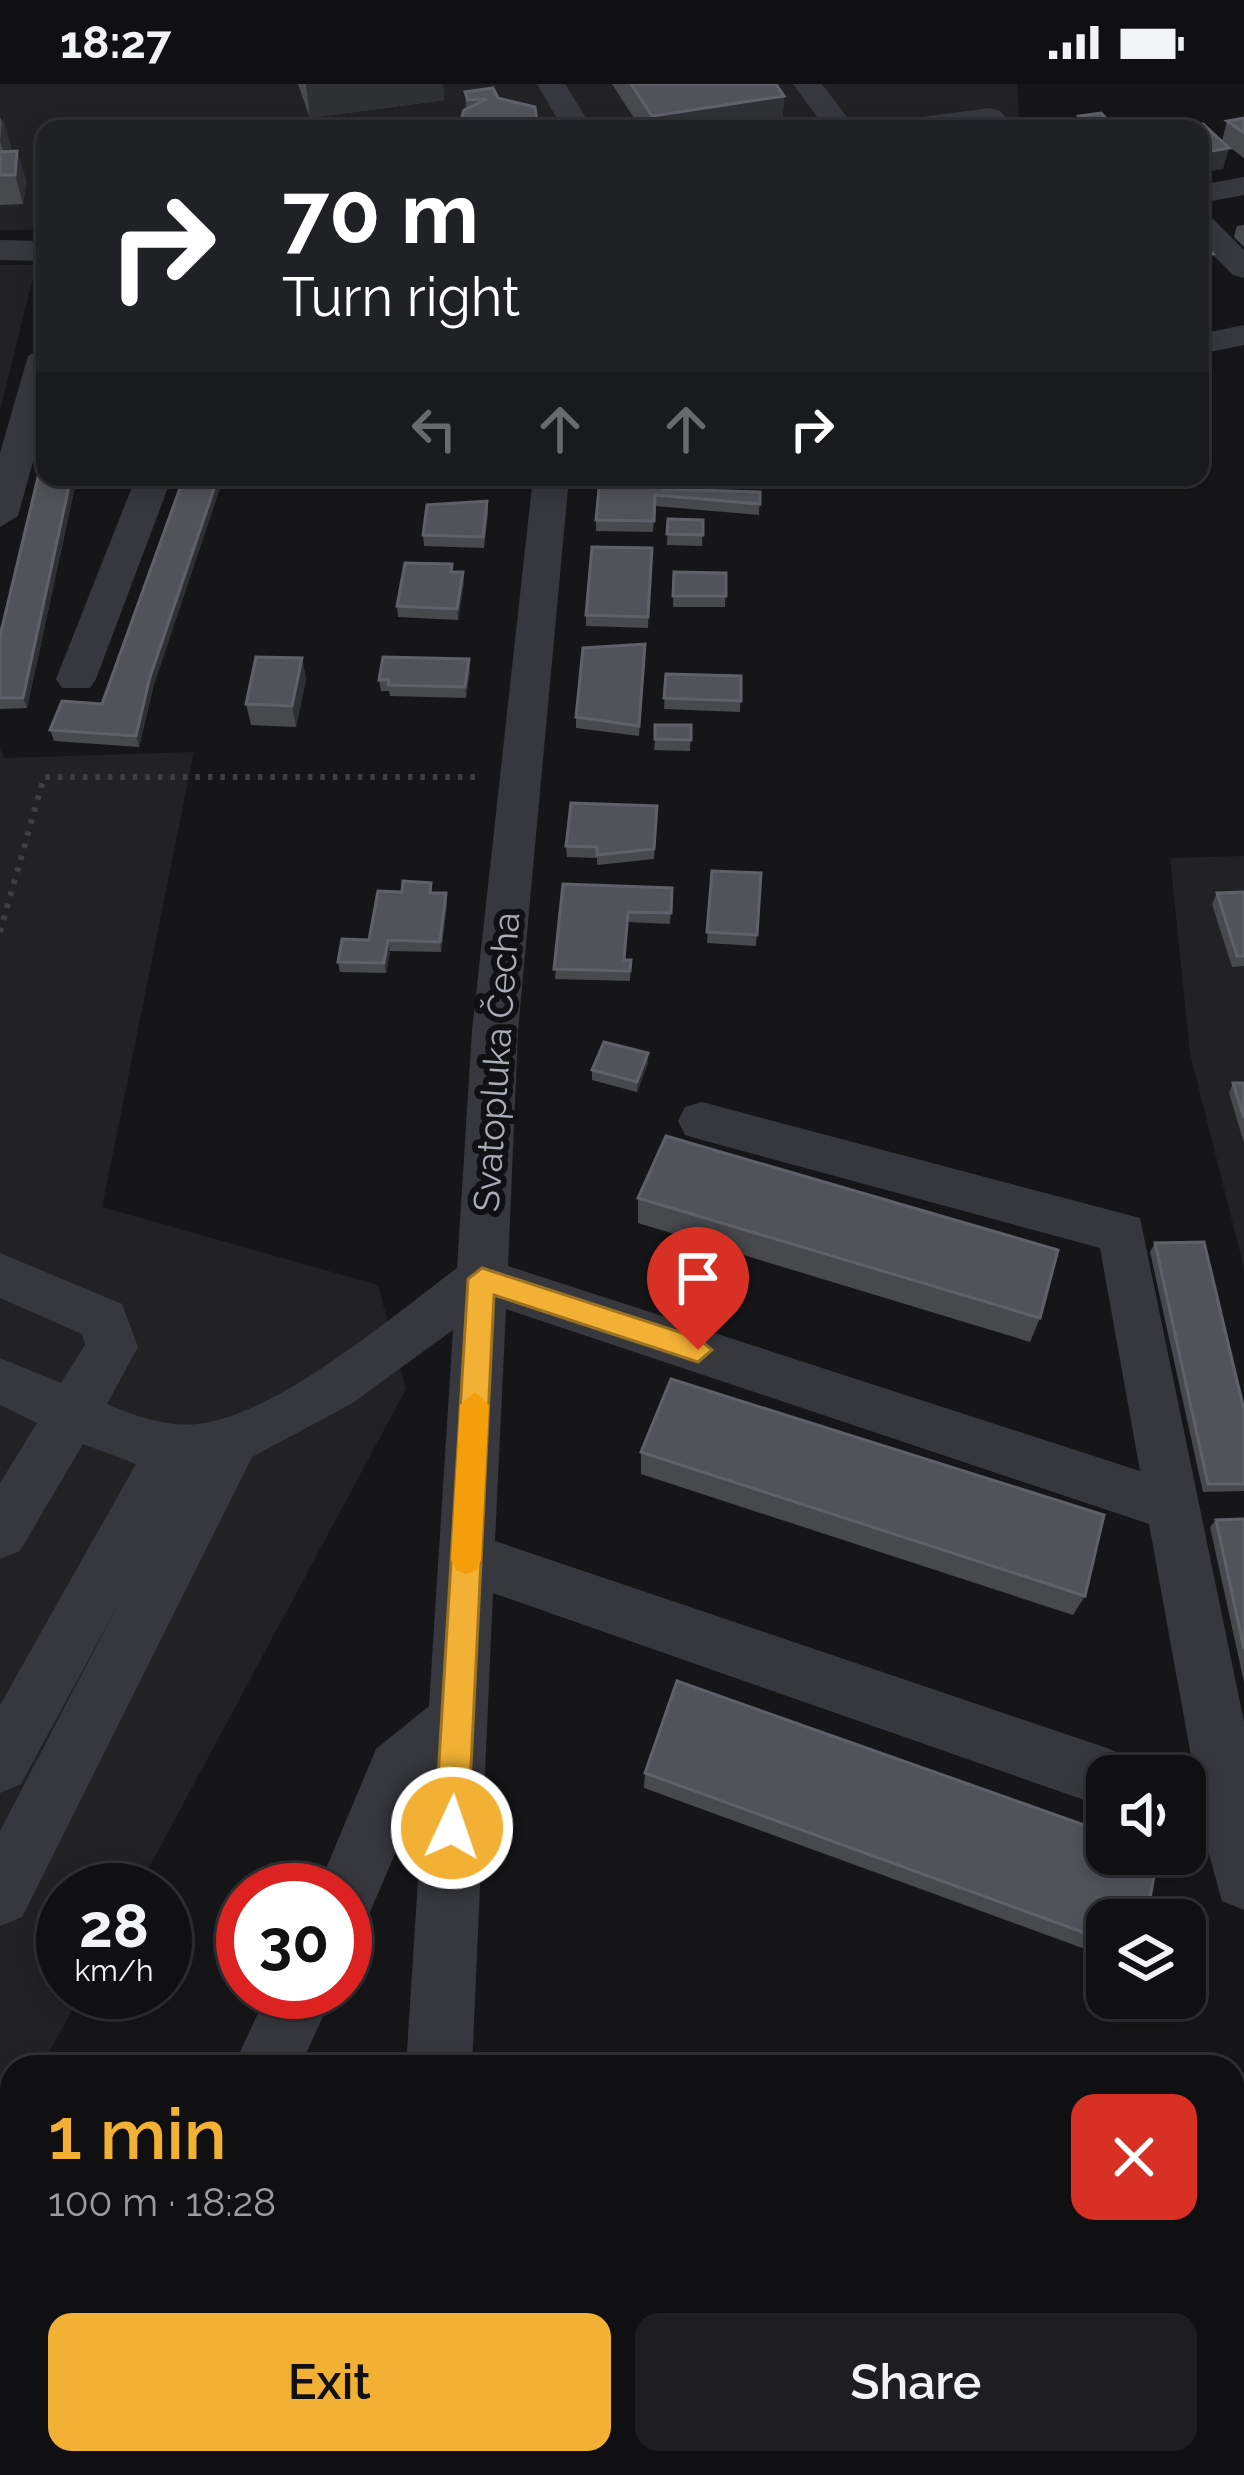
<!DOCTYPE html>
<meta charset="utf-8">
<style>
body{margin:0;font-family:Raleway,sans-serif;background:#1e1e20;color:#f1f3f6;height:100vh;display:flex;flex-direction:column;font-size:45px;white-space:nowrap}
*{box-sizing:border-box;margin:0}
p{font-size:39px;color:#9c9d9f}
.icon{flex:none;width:66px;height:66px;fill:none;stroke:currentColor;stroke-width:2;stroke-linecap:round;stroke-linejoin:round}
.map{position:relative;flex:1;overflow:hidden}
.details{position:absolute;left:0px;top:1971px;width:1245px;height:420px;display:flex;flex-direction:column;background:#101012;border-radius:36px 36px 0 0;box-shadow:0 6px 18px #0003,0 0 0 3px #303032}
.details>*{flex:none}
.banner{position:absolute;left:36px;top:36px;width:1173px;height:366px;border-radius:24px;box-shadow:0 6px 18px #0003,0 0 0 3px #303032;background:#202124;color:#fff;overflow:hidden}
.controls{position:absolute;left:1086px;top:1671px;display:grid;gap:24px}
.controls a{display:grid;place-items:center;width:120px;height:120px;border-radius:24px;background:#101012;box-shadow:0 6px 18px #0003,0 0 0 3px #303032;font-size:60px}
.speed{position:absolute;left:36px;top:1779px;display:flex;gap:24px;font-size:60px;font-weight:700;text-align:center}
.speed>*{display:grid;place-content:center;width:156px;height:156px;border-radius:50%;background:#101012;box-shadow:0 6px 18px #0003,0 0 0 3px #303032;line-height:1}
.speed small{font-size:30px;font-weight:400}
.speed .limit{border:18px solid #d22;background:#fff;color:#111}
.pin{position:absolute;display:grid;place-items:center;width:102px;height:102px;color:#fff;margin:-123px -51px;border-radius:50% 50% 50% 0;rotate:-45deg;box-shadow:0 0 12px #0007}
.pin .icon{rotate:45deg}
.me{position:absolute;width:132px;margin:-66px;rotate:3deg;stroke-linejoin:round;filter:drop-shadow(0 0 9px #0008)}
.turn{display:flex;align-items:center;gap:42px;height:252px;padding:0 48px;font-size:54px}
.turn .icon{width:156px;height:156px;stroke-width:2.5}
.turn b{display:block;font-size:84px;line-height:102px}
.lanes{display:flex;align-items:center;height:114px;padding:0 48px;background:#0003;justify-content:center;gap:60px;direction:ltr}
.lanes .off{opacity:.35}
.round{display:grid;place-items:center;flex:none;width:126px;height:126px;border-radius:24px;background:#1e1e20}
.head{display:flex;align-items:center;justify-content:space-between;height:204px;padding:0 48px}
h1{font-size:72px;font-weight:600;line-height:90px;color:#f2b134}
.button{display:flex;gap:24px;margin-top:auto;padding:24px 48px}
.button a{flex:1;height:138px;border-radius:24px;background:#f2b134;color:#111;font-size:48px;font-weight:600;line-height:138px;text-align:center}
.button a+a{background:#1e1e20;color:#f1f3f6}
.status{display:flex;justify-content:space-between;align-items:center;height:84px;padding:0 60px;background:#101012;direction:ltr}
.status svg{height:33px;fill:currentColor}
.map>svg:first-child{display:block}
</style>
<div class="status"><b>18:27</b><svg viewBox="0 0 49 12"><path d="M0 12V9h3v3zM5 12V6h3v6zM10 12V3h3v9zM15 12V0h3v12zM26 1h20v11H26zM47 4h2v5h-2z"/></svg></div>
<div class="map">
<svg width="1244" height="2391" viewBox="0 0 1244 2391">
<rect width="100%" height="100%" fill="#161618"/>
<g fill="#222225">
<polygon points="0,0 1017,0 1020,45 45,45 45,146 0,146"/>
<polygon points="0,181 36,181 0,327"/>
<polygon points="0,665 5,674 194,668 102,1123 378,1201 406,1305 137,1806 63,1806 63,1908 82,1908 41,1983 12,1983 12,2038 0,2060"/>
<polygon points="1244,772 1244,1184 1190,969 1170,774"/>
</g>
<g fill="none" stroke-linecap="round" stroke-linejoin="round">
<polyline stroke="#3d3f44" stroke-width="6" stroke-dasharray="4.5 8" stroke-linecap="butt" points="0,848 44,693 476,693"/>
<g fill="#37383d" fill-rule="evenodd">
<polygon points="537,0 565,0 593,45 563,45"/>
<polygon points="793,0 822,0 856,45 826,45"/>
<polygon points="990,24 1000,27 1005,33 1000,39 883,45 898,36"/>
<polygon points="1244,93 1244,111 1200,119 1200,101"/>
<polygon points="1200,131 1211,133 1244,166 1244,194 1233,191 1200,158"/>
<polygon points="0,156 45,157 45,177 0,176"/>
<polygon points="1244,241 1244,261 1200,270 1200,250"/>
<polygon points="45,262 45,334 18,432 0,443 0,369 28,272"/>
<polygon points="136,393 172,393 96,595 90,604 62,604 56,595"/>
<path d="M533 393H569L518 947 508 1182 1140 1387 1100 1164 702 1056 685 1051 678 1037 685 1023 702 1018 1140 1134 1244 1638V1826L1222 1817 1206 1759 1185 1751 1182 1692 1195 1694 1149 1440 506 1225 495 1457 1107 1664 1128 1673 1136 1692H1107V1724L493 1509 472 1983H406L424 1702 367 1835 345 1844V1806H317L376 1665 429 1622 453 1246 351 1320 252 1373 22 1833 0 1842V1747L119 1519 21 1700 0 1709V1621L136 1380 83 1360 20 1467 0 1475V1399L37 1339 0 1321V1274L61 1299 85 1261 82 1250 0 1214V1169L122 1220 138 1263 107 1320C138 1333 170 1345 205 1339 282 1326 393 1232 457 1184L472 947Z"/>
<polygon points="268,1908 334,1908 300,1983 233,1983"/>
<polygon points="245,2379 352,2379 357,2391 250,2391"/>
<polygon points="382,2379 454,2379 455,2391 381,2391"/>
</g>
</g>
<g fill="#47494d">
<polygon points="298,0 443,0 444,16 310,34"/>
<polygon points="612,0 776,0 784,12 782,41 757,45 641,45"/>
<polygon points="465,8 535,23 537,45 462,45 461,36 466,25"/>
<polygon points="1079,32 1116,45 1079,45 1077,43"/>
<polygon points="0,33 11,62 10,68 17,67 26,97 23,120 0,121"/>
<polygon points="1244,34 1244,74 1224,59 1223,85 1222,57 1227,37"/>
<polygon points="1244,141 1244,163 1234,153 1237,142"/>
<polygon points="45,393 77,393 27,624 0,625 0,552"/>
<polygon points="664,405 760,408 759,431 655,422 653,448 596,447 596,436"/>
<polygon points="487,417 488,428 484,464 424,462 423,451"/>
<polygon points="668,435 703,436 702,462 667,461"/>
<polygon points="652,464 648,544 586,542 586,531"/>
<polygon points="453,488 464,499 458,536 398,533 397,522"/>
<polygon points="674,488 726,489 725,523 673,523"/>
<polygon points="645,560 639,652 576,644 576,633"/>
<polygon points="302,574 306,595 296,643 251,641 246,620"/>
<polygon points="470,586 466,614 390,612 389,607 381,607 379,596"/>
<polygon points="666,590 741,592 740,628 664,625"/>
<polygon points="153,604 139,663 54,657 50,646 102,620"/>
<polygon points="691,641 690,667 654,666 655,655"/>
<polygon points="657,722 654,775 597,781 597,774 567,773 566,762"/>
<polygon points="712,787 761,789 756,862 707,859"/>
<polygon points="563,800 672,804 670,840 628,838 624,876 631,876 630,897 555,895"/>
<polygon points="402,808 446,809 447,820 441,868 390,867 386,889 340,888 338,878 369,856"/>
<polygon points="1244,808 1244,882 1232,883 1212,820 1217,809"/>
<polygon points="648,979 637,1008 592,996 592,986"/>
<polygon points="1233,999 1244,999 1244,1059 1229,1009"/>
<polygon points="638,1114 1040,1234 1030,1258 638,1139"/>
<polygon points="1155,1159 1244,1326 1244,1407 1203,1408 1150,1168"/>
<polygon points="641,1368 1085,1512 1073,1531 641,1390"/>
<polygon points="1244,1435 1244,1598 1210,1443 1216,1436"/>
<polygon points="645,1689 1107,1836 1107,1873 644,1704"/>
</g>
<g fill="#2f3033">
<polygon points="306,0 443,0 444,16 310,34"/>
<polygon points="784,12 782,41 757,45 652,45 652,32"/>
<polygon points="3,33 11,62 9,86 0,57"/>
<polygon points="1229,64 1223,85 1200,89 1200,69"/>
<polygon points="17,67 26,97 23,120 15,91"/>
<polygon points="1213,170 1205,200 1200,201 1200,173"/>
<polygon points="71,393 77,393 27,624 23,614"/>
<polygon points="218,393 224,393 153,604 139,663 136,652 150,593"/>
<polygon points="463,488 464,499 458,536 457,525"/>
<polygon points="302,574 306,595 296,643 292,622"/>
<polygon points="469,575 470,586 466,614 465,603"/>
<polygon points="446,809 447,820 441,868 440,858"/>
<polygon points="388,856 390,867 386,889 384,879"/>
<polygon points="648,969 648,979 637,1008 637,998"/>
</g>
<g fill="#525359" stroke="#5f6168" stroke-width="3">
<polygon points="631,0 776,0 784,12 652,32"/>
<polygon points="493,4 498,14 535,23 537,38 524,45 468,44 461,36 464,26 487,15 468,16 465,8"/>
<polygon points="1101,29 1116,45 1092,45 1079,32"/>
<polygon points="1244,34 1244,49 1227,37"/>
<polygon points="1203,40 1229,64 1200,69 1200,45 1159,44"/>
<polygon points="17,67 15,91 0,91 0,68"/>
<polygon points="1200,157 1213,170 1200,173"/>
<polygon points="45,364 45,393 71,393 23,614 0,614 0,552"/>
<polygon points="184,393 218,393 150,593 136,652 50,646 62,617 102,620"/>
<polygon points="600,393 664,393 663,405 760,408 760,420 655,411 654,437 596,436"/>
<polygon points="487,417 483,453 423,451 427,421"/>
<polygon points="668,435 703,436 703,451 667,450"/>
<polygon points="592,463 652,464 648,533 586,531"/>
<polygon points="405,479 452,480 451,488 463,488 457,525 397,522"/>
<polygon points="674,488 726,489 726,512 673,512"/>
<polygon points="645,560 639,642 576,633 583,564"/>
<polygon points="256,573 302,574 292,622 246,620"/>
<polygon points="383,573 469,575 465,603 388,601 389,596 379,596"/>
<polygon points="666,590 741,592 741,617 664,614"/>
<polygon points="655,641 691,641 691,656 655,655"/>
<polygon points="571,719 657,722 654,765 597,771 597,763 566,762"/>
<polygon points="712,787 761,789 757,851 707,848"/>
<polygon points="403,797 431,799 430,809 446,809 440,858 388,856 384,879 338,878 342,855 369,856 378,807 402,808"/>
<polygon points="563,800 672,804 671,829 628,828 624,876 631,876 630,887 554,885"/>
<polygon points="1244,808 1244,872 1237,872 1217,809"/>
<polygon points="604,958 648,969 637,998 592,986"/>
<polygon points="1233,999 1244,999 1244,1034"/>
<polygon points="666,1052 1058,1166 1040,1234 638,1114"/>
<polygon points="1204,1158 1244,1326 1244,1400 1208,1400 1155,1159"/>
<polygon points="671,1295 1104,1431 1085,1512 641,1368"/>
<polygon points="1244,1435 1244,1565 1216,1436"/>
<polygon points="677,1597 1107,1749 1107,1770 1158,1770 1146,1836 1107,1836 1107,1857 645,1689"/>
</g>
<polygon fill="#f2b134" stroke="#9d7322" stroke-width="3" points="482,1184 698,1254 712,1266 698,1278 494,1211 468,1744 463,1756 452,1761 440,1756 435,1744 468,1195"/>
<polygon fill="#f59e0b" points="475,1308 489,1321 481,1476 477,1486 466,1490 456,1486 451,1476 460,1321"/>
<g text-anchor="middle" stroke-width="12" stroke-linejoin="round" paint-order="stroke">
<g font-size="36" fill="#a8adb8" stroke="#111113">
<text transform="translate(496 978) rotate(-86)" y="13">Svatopluka Čecha</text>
</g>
</g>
</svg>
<div class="controls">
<a><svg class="icon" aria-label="sound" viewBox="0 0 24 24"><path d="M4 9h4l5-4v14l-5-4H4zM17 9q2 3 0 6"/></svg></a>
<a><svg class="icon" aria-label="layers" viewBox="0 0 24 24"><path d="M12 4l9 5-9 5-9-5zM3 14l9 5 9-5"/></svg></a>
</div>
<div class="speed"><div>28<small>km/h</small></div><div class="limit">30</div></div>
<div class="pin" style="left:698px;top:1266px;background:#d93025"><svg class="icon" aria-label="arrive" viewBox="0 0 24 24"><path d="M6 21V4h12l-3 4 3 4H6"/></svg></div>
<svg class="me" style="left:452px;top:1744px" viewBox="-20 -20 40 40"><circle r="17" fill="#f2b134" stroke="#fff" stroke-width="3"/><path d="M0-11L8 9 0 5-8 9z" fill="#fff"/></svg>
<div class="banner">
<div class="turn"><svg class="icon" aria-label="right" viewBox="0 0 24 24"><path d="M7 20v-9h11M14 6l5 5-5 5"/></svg><div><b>70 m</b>Turn right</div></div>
<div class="lanes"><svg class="icon off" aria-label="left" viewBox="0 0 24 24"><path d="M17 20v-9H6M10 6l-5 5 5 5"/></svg><svg class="icon off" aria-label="ahead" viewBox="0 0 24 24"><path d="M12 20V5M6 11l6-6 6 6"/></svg><svg class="icon off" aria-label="ahead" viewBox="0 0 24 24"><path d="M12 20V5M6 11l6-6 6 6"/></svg><svg class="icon" aria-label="right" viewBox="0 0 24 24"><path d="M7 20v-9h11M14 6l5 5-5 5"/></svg></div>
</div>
<section class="details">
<div class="head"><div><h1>1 min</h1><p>100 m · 18:28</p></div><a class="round" style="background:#d93025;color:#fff"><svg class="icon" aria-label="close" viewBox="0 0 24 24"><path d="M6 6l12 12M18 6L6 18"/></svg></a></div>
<div class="button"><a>Exit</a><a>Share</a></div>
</section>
</div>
